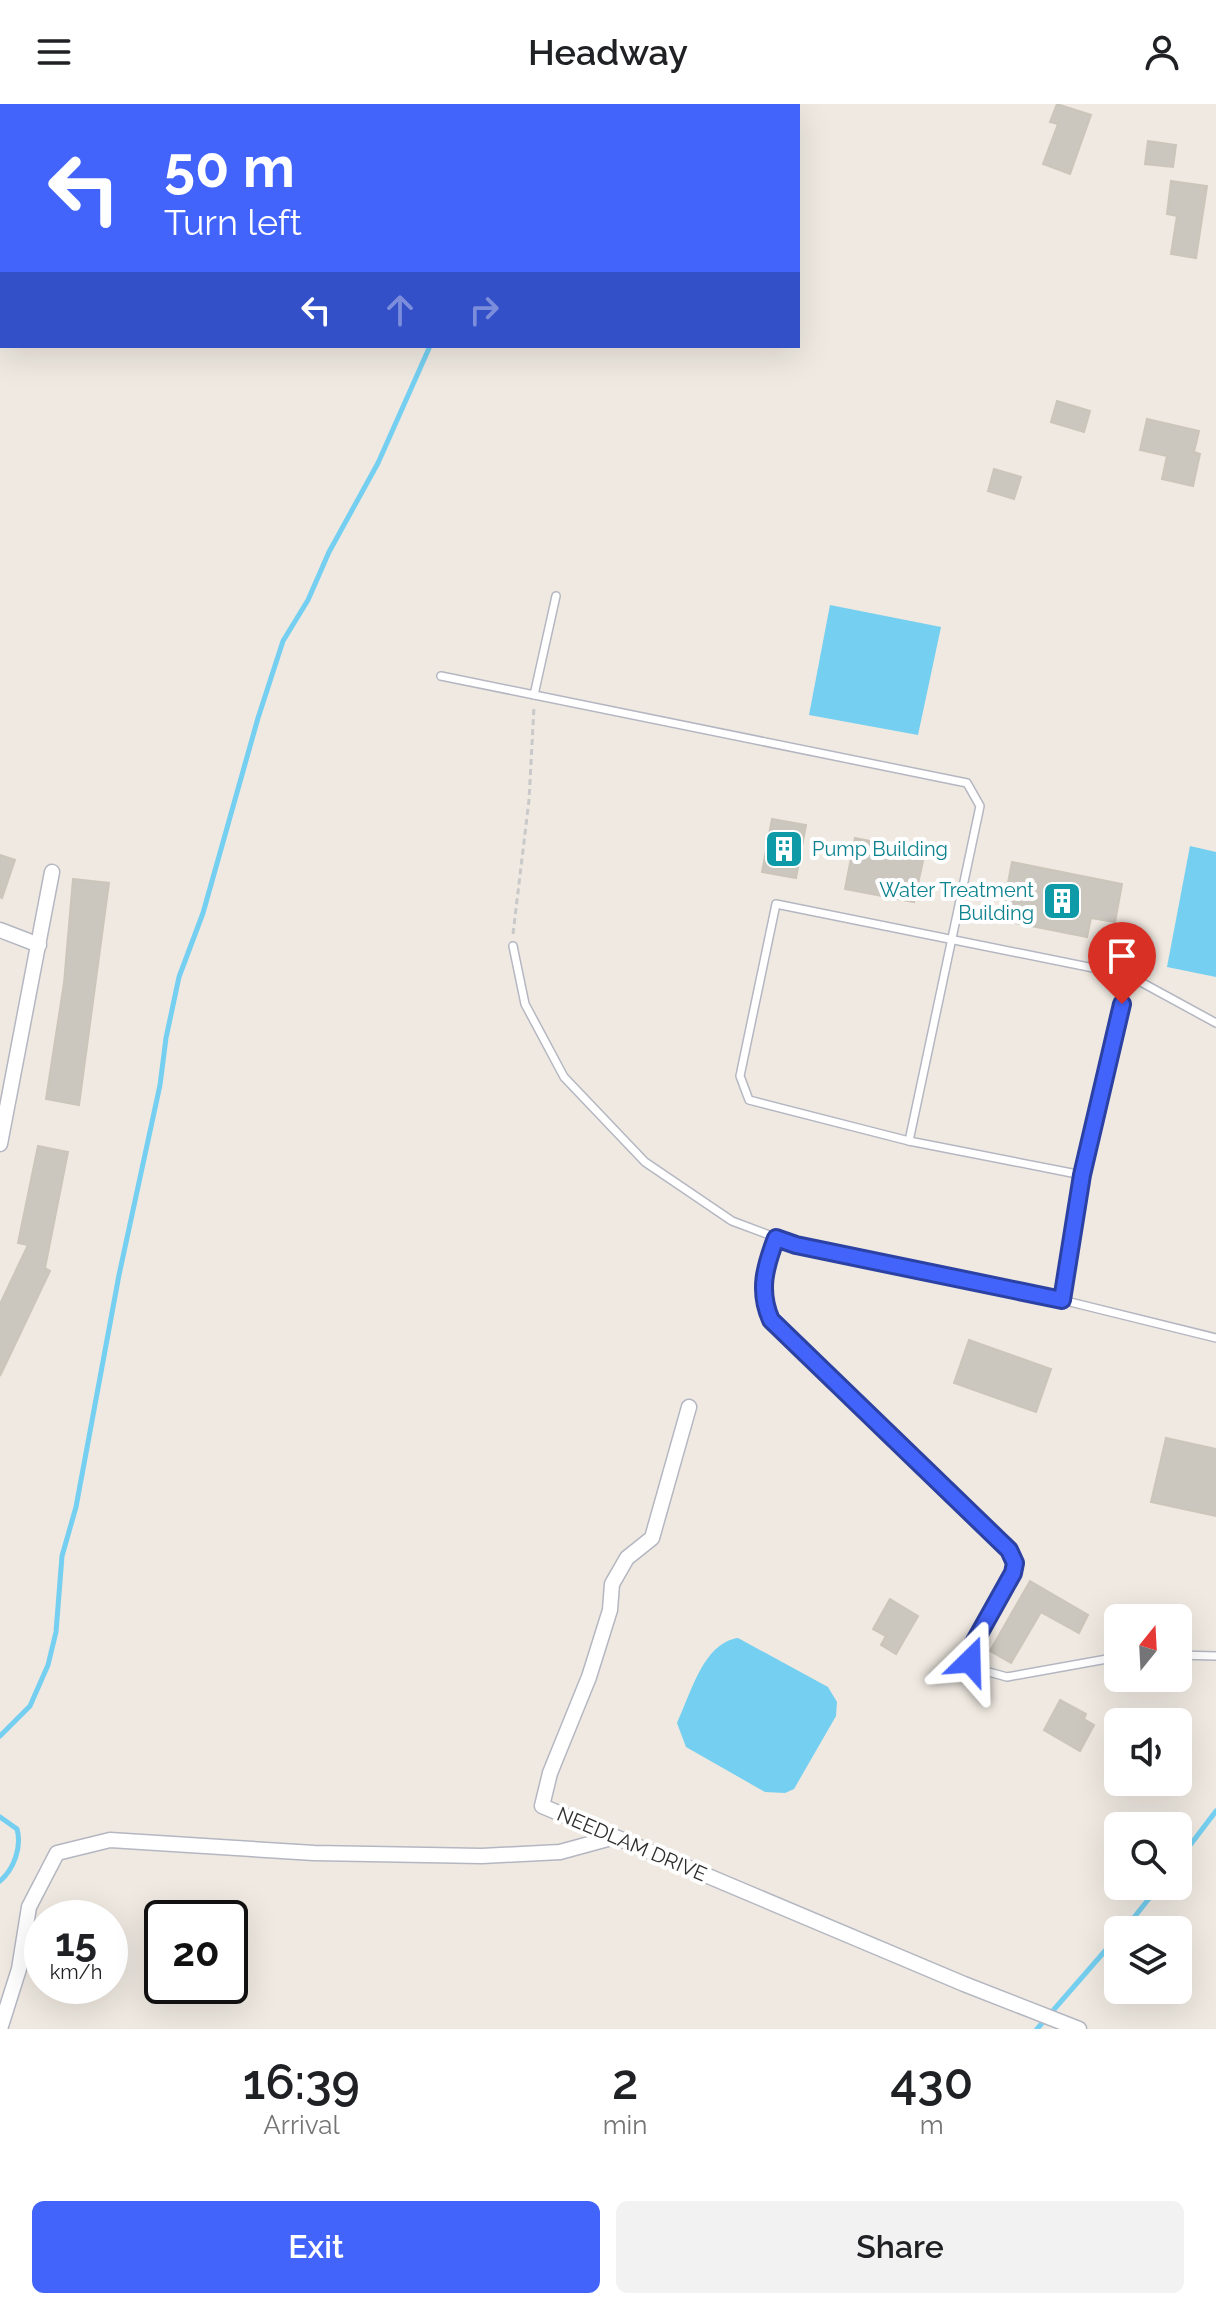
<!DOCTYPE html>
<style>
body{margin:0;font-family:Raleway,sans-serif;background:#f2f2f2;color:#202124;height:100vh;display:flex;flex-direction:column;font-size:30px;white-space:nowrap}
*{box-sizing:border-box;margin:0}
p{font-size:26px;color:#757577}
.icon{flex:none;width:44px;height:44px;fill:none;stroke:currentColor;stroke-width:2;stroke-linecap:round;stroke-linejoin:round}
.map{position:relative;height:1925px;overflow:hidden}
.sheet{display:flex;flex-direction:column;background:#fff;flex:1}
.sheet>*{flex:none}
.guide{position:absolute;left:0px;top:0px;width:800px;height:244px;box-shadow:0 8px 32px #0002;background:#4264fb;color:#fff;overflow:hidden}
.needle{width:52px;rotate:18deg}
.tools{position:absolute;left:1104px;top:1500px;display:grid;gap:16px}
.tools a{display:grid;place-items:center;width:88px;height:88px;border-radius:12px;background:#fff;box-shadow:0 8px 32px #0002;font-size:40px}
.speed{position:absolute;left:24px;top:1796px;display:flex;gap:16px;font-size:40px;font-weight:700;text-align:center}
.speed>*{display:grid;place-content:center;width:104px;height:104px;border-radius:50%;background:#fff;box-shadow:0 8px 32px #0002;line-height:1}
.speed small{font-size:20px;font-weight:400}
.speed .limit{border:4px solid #111;border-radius:12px;background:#fff;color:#111}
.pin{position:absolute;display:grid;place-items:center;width:68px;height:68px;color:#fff;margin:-82px -34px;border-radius:50% 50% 50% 0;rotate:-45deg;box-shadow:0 0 8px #0007}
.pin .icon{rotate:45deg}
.me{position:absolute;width:88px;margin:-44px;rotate:22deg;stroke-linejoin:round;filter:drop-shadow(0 0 6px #0008)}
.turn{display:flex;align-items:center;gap:28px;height:168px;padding:0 32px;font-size:36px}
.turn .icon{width:104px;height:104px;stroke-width:2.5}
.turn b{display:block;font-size:56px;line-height:68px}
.lanes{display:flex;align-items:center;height:76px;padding:0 32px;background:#0003;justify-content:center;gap:40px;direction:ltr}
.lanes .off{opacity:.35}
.eta{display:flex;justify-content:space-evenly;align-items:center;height:136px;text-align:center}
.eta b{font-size:48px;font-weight:600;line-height:56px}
.cta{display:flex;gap:16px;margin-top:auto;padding:16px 32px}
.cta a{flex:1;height:92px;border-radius:12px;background:#4264fb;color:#fff;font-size:32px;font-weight:600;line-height:92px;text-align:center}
.cta a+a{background:#f2f2f2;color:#202124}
header{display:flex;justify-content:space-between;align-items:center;height:104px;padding:0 32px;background:#fff;font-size:36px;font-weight:600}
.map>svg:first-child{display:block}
</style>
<header><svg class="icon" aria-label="menu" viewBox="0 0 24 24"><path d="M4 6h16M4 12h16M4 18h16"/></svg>Headway<svg class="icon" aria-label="person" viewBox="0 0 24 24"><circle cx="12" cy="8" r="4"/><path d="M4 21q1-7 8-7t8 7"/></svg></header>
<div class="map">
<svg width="1216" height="1925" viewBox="0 0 1216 1925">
<rect width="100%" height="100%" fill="#efe9e1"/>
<g fill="#75cff0">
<polygon points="830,501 941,523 918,631 809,611"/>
<polygon points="1190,742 1216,748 1216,873 1167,863"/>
<path d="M738 1534 828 1583 837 1598 836 1612 794 1685 785 1689 765 1688 686 1643 677 1619C691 1590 703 1539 738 1534Z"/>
</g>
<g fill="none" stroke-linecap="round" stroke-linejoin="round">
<g stroke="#75cff0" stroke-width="5">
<polyline points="529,2 530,0"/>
<polyline points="0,1632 30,1602 48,1561 56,1528 62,1452 76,1403 119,1171 160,981 166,934 179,873 203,809 258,614 283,537 308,496 329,448 378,359 430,242"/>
<path d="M0 1713 17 1725C22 1743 14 1765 0 1777"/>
<polyline points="1178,1757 1216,1707"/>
<polyline points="1124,1826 1159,1782"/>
<polyline points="1037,1925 1118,1832"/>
</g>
</g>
<g fill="#cbc7bf" stroke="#cbc5ba" stroke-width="2">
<polygon points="1057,0 1091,11 1070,70 1043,60 1058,20 1050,18"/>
<polygon points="1148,37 1176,41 1173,63 1145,60"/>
<polygon points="1171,77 1207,82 1196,154 1171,150 1177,112 1167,110"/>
<polygon points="1057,297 1090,307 1084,328 1051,318"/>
<polygon points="1147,315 1199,327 1194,348 1200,350 1193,382 1162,375 1167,352 1140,346"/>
<polygon points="994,365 1021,373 1014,395 988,387"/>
<polygon points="772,715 806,721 796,774 762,768"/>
<polygon points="855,734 925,748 914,798 845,785"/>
<polygon points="0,751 15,756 2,794 0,793"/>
<polygon points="1012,758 1122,780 1115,818 1091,814 1087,833 1001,816"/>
<polygon points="73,775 109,779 79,1001 46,995 64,879"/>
<polygon points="38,1042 68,1048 45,1164 50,1167 0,1272 0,1200 28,1141 18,1139"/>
<polygon points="969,1236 1051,1265 1036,1308 954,1279"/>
<polygon points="1166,1334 1216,1345 1216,1412 1151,1398"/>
<polygon points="1030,1477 1088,1511 1079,1529 1041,1508 1011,1559 990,1547"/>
<polygon points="890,1495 918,1512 896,1550 881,1541 886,1532 873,1525"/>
<polygon points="1060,1596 1086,1610 1084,1615 1094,1621 1080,1647 1044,1626"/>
</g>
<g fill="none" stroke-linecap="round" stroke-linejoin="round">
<defs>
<g id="service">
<polyline points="441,572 967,679 980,702 909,1037"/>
<polyline points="534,591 556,492"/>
<polyline points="513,842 525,900 564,973 645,1058 732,1117 796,1141 1062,1196"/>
<polyline points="1216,919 1128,871 776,800 740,972 749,996 909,1037 1082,1071 1062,1196 1216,1234"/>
<polyline points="1082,1071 1128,871"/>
<path d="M776 1134C765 1163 758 1187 771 1216L1009 1446 1015 1459 1013 1469 970 1546V1557L974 1564 1007 1573 1118 1553"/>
<polyline points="1178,1551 1216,1552"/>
</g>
<g id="minor">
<polyline points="0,826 39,841"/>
<polyline points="0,1040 52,768"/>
<polyline points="689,1303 652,1434 627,1454 612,1480 610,1506 589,1573 550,1669 542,1702 964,1880 1079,1925"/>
<polyline points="0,1925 19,1865 29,1803 57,1749 110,1736 314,1749 482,1752 560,1748 615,1733"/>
</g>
</defs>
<use href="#service" stroke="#b4b7c1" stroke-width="10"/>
<use href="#minor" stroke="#b4b7c1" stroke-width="17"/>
<polyline stroke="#c9c9c9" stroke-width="3" stroke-dasharray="6 4" stroke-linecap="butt" points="513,830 529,696 534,603"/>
<use href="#service" stroke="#fff" stroke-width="7"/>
<use href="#minor" stroke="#fff" stroke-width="14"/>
</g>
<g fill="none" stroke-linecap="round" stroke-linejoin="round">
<defs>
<path id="route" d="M970 1557V1546L1013 1469 1015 1459 1009 1446 771 1216C758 1187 765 1163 776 1134L796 1141 1062 1196 1082 1071 1122 900"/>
</defs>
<use href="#route" stroke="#2b41a3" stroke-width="20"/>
<use href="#route" stroke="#4264fb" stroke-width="14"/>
</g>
<defs>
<symbol id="building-square" viewBox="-11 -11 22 22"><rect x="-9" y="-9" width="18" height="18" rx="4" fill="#0f9aa8" stroke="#fff"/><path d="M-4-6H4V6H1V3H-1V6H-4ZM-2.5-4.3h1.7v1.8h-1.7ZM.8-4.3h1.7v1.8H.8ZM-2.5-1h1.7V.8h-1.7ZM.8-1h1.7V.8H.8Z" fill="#fff"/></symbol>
</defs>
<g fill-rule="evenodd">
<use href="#building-square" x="762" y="723" width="44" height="44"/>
<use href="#building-square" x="1040" y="775" width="44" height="44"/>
</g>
<g text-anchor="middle" stroke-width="8" stroke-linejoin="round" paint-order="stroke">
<g font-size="20" fill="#0d838f" stroke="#fff" text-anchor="start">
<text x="812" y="752">Pump Building</text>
<text x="1034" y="793" text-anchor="end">Water Treatment<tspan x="1034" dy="23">Building</tspan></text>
</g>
<g font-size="20" fill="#2e2e2e" stroke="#fff">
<text transform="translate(632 1740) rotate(23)" y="7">NEEDLAM DRIVE</text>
</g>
</g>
</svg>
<div class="tools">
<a><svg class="needle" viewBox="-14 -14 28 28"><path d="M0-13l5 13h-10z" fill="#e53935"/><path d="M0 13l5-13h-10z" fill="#757577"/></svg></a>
<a><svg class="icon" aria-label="sound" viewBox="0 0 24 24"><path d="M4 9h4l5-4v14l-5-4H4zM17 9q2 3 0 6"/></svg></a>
<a><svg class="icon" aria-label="search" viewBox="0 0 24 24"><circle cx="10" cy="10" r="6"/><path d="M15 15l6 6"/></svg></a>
<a><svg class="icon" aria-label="layers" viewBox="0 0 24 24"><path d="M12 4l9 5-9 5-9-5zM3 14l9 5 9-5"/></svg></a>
</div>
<div class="speed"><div>15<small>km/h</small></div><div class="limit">20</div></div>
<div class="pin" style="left:1122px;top:900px;background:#d93025"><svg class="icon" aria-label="arrive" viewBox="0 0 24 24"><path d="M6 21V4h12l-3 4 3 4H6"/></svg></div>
<svg class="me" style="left:970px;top:1557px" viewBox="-20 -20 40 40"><path d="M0-17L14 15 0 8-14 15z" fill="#4264fb" stroke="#fff" stroke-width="4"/></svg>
<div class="guide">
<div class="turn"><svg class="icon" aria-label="left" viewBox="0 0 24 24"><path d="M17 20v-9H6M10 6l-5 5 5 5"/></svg><div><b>50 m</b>Turn left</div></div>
<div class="lanes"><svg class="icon" aria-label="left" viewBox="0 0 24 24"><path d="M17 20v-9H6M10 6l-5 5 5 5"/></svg><svg class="icon off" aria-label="ahead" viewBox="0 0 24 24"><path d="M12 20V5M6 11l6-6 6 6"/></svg><svg class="icon off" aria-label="right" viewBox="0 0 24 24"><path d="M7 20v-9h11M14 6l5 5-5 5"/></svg></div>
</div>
</div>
<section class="sheet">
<div class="eta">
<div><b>16:39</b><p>Arrival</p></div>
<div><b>2</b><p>min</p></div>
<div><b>430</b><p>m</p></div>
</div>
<div class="cta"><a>Exit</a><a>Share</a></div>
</section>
